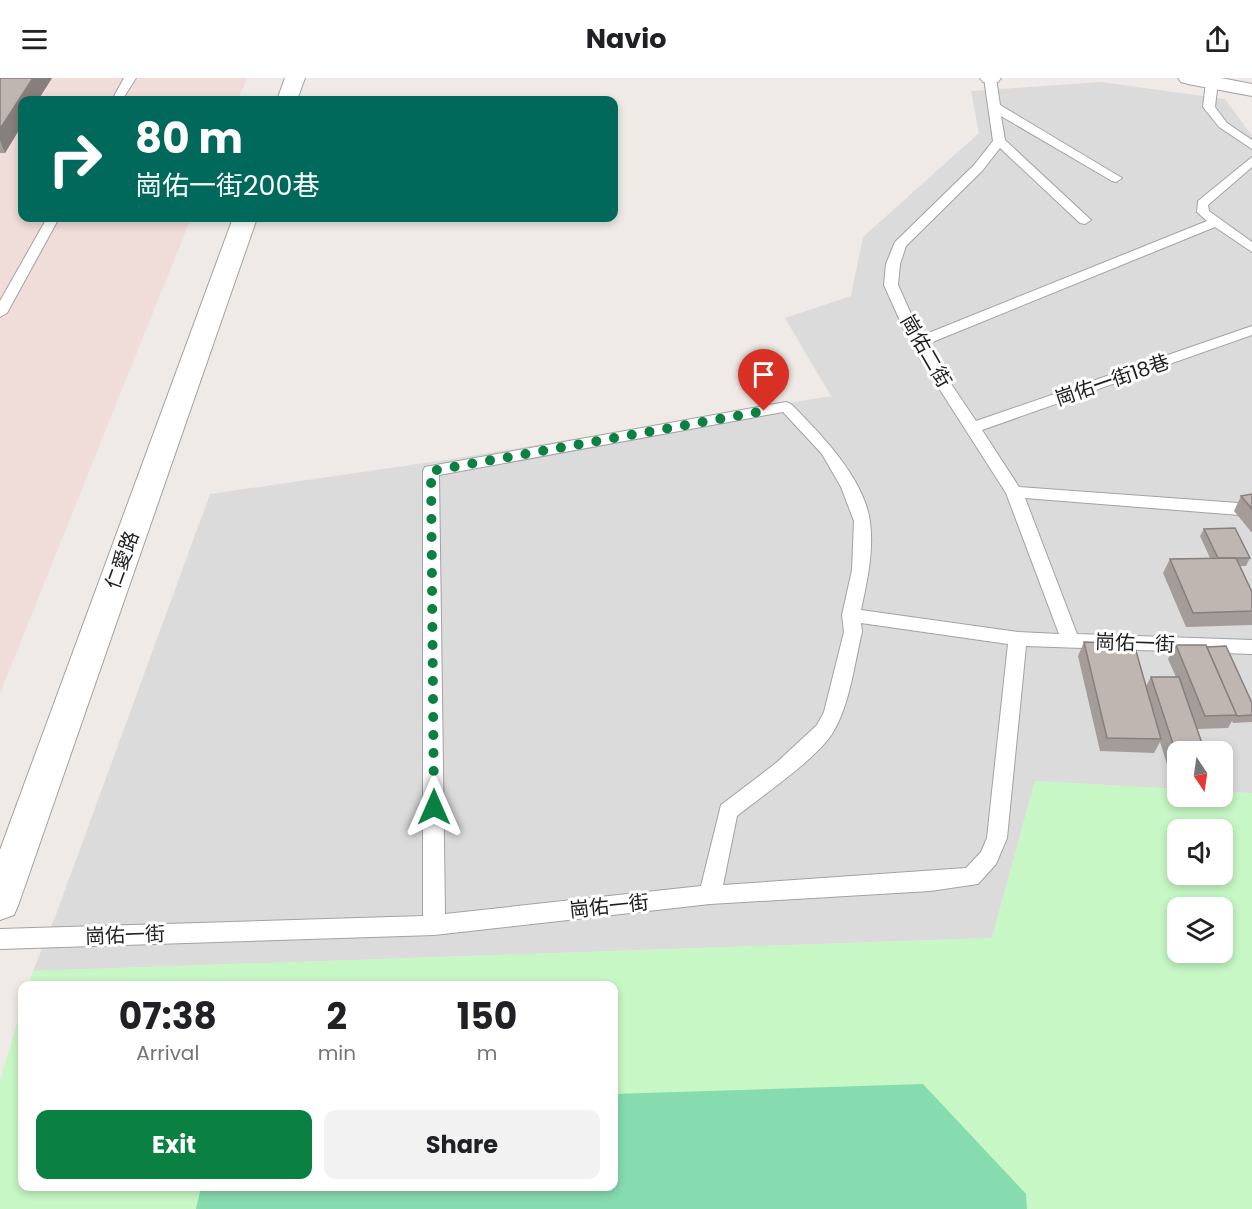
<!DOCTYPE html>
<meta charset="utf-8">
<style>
body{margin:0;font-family:Poppins,"Noto Sans TC",sans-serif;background:#f2f2f2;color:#202124;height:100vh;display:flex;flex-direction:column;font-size:22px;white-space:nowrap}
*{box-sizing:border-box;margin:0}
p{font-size:20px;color:#757577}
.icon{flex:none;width:33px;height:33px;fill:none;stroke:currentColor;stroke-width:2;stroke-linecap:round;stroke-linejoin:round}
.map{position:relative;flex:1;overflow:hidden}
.side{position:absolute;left:18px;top:903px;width:600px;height:210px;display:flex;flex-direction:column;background:#fff;border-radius:12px;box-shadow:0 3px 9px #0003}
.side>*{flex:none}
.banner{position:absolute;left:18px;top:18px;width:600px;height:126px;border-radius:12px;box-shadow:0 3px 9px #0003;background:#00695c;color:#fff;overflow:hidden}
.needle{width:39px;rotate:167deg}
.buttons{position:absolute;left:1167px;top:663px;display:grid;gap:12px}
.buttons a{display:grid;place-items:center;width:66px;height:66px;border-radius:12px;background:#fff;box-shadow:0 3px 9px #0003;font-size:30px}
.pin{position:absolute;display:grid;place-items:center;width:51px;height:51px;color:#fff;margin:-62px -26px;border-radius:50% 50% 50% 0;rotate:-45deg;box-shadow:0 0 6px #0007}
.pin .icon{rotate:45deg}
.me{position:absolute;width:66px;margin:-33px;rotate:0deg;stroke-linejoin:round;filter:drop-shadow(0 0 4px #0008)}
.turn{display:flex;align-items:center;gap:21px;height:126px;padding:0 18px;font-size:27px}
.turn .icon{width:78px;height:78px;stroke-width:2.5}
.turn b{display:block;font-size:42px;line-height:51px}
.eta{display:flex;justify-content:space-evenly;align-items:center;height:102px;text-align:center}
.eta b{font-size:36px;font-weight:700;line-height:42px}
.action{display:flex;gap:12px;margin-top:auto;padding:12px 18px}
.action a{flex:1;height:69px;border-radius:12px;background:#0b8043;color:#fff;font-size:24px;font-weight:700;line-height:69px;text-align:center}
.action a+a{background:#f2f2f2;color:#202124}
header{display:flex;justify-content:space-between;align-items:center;height:78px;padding:0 18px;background:#fff;font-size:27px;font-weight:700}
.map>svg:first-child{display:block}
</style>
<header><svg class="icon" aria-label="menu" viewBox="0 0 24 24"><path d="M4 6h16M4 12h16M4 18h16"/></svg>Navio<svg class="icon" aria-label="share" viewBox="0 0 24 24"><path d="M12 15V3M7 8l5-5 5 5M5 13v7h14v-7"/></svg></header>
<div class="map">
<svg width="1252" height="1131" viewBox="0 0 1252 1131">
<rect width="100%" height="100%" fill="#efeae5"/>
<polygon fill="#dcdbdb" points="1101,4 1225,21 1252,58 1252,715 1223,714 1222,674 1178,674 1177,711 1035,703 992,860 33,893 57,834 210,416 452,381 831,318 785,240 851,218 863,159 979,55 971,13"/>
<polygon fill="#f0dcd9" points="0,0 247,0 238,22 22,22 22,140 191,140 0,615"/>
<path fill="#c6f7c4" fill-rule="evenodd" d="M1035 703 1177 711 1178 718H1222L1223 714 1252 715V1131H0V1003L22 928V1108H614V908L29 907 33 893 992 860ZM1178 752H1222V796H1178ZM1178 830H1222V874H1178Z"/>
<polygon fill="#86dbaf" points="923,1006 1026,1116 1027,1131 196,1131 201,1109 614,1108 614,1016"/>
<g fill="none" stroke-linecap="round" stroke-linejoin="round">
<defs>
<g id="service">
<polygon points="124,0 136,0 122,22 112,22"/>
<path d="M984 0H996L1000 27 1122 100 1116 104 1112 103 1001 38 1005 62 1091 142 1085 146 1080 145 1000 70 982 93 906 168 900 186 898 207 921 258 1207 143 1197 134 1198 123 1252 79V89L1208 127 1209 133 1252 164V174L1215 149 925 267 976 343 1252 248V257L982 352 1019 409 1252 426V438L1025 420 1077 556 1252 562V576L1026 568 1007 760 996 786 978 806 930 813 710 826 434 857 0 871V851L423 838V393L425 389 786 324 791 326C820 355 865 401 870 444 874 473 867 504 861 532L1018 554 1059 556 1006 415 910 265 884 207 886 186 895 164 974 87 993 63ZM783 334 822 376 841 409 854 443 852 492 842 537 844 554 824 634 817 647 776 685 721 727 701 808 445 836 439 397ZM861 545 1008 566 987 760 981 774 966 790 723 807 737 738C763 717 815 682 832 656 850 627 854 587 862 554Z"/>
<polygon points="1203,0 1215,0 1218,3 1215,29 1227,45 1252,62 1252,71 1219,49 1203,29 1206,4"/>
<polygon points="47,140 59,140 7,235 0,239 0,223"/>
</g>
<g id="tertiary">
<polygon points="285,0 305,0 297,22 277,22"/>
<polygon points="980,0 1001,0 998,4 983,4"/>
<polygon points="1178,0 1221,0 1252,6 1252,18 1188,6 1181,4"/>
<polygon points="233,140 257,140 19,825 14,837 0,842 0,772"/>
</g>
</defs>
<use href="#service" stroke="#a2a2a2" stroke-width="2"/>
<use href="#tertiary" stroke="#a2a2a2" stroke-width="2"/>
<use href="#service" fill="#fff" fill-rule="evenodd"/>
<use href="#tertiary" fill="#fff" fill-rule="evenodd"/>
</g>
<g fill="#a49c98">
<polygon points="0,0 52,0 38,22 22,22 22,47 5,75 0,75"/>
<polygon points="1252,416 1252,455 1234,433 1241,418"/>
<polygon points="1204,451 1250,480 1246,488 1240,488 1252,514 1252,547 1186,549 1163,495 1170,481 1210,480 1200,458"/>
<polygon points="1084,564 1146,608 1151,599 1176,599 1168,581 1176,567 1207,569 1252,625 1252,644 1233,645 1232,643 1228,650 1197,651 1178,674 1178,696 1170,696 1160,664 1154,675 1100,673 1078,578"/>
</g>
<polygon fill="#867f7c" points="33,0 52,0 38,22 22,22 22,47 5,75 0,62 0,51"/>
<g fill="#bfb5b1" stroke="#867f7c" stroke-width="1.5">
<polygon points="0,0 33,0 0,51"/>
<polygon points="1252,416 1252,431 1241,418"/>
<polygon points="1235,450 1250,480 1218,480 1204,451"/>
<polygon points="1236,480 1252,514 1252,533 1193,535 1170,481"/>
<polygon points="1084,564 1134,566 1161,661 1107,660"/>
<polygon points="1176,567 1206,567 1237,637 1205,638"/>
<polygon points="1226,568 1252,625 1252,637 1237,638 1207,569"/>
<polygon points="1151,599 1179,599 1205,674 1178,674 1178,681"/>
</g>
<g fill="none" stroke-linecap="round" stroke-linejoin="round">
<polyline stroke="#0b8043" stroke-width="10" stroke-dasharray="0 18" points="434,729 431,393 764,333"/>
</g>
<g text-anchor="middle" stroke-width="6" stroke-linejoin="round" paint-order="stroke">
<g font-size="20" fill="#1e1e1e" stroke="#fff">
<text transform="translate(926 273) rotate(60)" y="7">崗佑二街</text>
<text transform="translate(1112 302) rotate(-19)" y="7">崗佑一街18巷</text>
<text transform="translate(122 482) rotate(-70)" y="7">仁愛路</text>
<text transform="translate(1135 565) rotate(2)" y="7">崗佑一街</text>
<text transform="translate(609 828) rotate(-6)" y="7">崗佑一街</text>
<text transform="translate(125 857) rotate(-2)" y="7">崗佑一街</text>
</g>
</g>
</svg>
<div class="buttons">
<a><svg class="needle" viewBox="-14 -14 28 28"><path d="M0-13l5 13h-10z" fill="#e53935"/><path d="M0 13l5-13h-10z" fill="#757577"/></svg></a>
<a><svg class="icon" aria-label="sound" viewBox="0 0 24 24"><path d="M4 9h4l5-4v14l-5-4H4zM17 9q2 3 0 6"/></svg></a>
<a><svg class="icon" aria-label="layers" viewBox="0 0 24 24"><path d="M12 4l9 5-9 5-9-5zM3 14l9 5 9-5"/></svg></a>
</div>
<div class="pin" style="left:764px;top:333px;background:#d93025"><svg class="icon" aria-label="arrive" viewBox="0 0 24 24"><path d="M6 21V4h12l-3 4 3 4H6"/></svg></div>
<svg class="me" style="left:434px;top:729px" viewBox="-20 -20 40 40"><path d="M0-17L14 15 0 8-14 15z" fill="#0b8043" stroke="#fff" stroke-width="4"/></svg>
<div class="banner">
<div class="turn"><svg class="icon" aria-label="right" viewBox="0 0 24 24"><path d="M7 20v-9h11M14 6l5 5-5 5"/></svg><div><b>80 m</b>崗佑一街200巷</div></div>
</div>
<section class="side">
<div class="eta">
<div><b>07:38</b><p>Arrival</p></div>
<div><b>2</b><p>min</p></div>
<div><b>150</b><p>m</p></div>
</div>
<div class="action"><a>Exit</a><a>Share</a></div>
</section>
</div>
